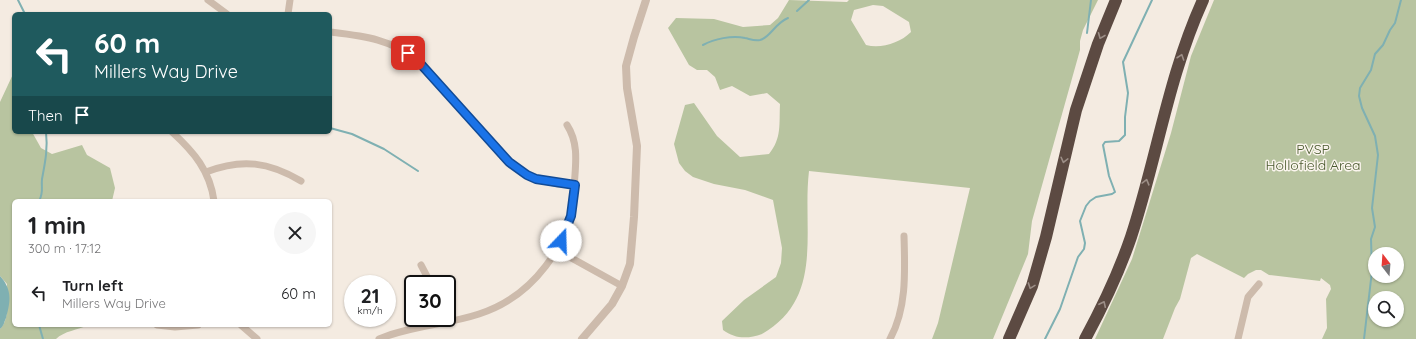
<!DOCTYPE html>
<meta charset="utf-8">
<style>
body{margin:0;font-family:Quicksand,sans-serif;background:#f6f6f6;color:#202124;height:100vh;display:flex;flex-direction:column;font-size:15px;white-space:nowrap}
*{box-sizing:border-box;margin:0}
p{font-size:13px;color:#757577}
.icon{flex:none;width:22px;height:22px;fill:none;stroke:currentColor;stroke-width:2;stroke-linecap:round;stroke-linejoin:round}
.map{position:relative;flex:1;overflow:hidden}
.details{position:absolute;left:12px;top:199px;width:320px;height:128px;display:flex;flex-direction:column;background:#fff;border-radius:6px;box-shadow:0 1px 3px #0004}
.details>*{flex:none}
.banner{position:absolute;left:12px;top:12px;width:320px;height:122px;border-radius:6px;box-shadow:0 1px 3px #0004;background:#1f5a5e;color:#fff;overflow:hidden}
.needle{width:26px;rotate:343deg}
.tools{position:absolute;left:1368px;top:247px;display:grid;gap:8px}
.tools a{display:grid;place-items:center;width:36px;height:36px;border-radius:50%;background:#fff;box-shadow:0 1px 3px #0004;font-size:20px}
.speed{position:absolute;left:344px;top:275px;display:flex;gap:8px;font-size:20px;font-weight:700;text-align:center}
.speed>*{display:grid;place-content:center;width:52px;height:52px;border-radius:50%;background:#fff;box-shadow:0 1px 3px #0004;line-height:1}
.speed small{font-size:10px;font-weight:400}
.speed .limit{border:2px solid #111;border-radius:6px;background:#fff;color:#111}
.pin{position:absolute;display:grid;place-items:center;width:34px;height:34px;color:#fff;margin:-17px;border-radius:8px;box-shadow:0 2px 6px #0006}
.me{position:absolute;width:44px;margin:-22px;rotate:21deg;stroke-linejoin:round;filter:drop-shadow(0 0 3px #0008)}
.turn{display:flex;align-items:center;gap:14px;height:84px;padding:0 16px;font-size:18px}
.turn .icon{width:52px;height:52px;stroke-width:2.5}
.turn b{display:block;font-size:28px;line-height:34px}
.then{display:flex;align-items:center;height:38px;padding:0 16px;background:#0003;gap:8px;font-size:15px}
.round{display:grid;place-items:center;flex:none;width:42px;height:42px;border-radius:21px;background:#f6f6f6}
.headline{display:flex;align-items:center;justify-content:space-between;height:68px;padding:0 16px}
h1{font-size:24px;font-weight:800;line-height:30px}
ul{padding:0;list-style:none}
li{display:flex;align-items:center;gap:12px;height:52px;padding:0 16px}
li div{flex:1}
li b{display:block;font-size:15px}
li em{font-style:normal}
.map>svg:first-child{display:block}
</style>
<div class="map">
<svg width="1416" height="339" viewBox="0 0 1416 339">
<rect width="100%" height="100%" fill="#f4ebe1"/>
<g fill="#b8c4a0" fill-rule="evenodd">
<path d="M789 0 847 2 849 0H1098L1083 30 1080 41V50L1032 221 1028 254 993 339H932L938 323 970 188 809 171C802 230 825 298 762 334 748 339 735 339 723 330L722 321 744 300 776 277 781 263 782 248 773 200 745 190 714 184 693 177 685 171 679 163 674 144 685 105 694 103 717 136 740 157 769 154C782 138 779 124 780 104L767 93 750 96 732 86 720 90 715 77 707 70H697L689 65 668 28 676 18 714 19 743 27 770 25 778 18ZM873 5 883 6 909 22 911 32C900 43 881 49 866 45L851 20 854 10Z"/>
<path d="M1214 0H1416V339H1322L1327 328 1326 299 1331 289 1330 285 1321 278 1320 281 1269 275 1261 270H1256L1248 274 1244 278 1197 254 1191 258 1180 299 1175 308 1163 339H1095L1132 259 1171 133 1191 56ZM1375 254H1397V276H1375ZM1375 298H1397V320H1375Z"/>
<path d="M14 72V132H32L41 148 52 154 82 145 87 155 110 168 115 188 112 201H14V325H88C78 330 64 331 56 339H0V329C10 320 7 297 7 284L0 276V102Z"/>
</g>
<path fill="#7fb0b2" d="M0 276C12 289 11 301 6 318 4 322 4 326 0 329Z"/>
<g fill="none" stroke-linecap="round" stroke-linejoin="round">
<g stroke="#7fb0b2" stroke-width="2">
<polyline points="18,0 25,14"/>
<polyline points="797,11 809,0"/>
<polyline points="1087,33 1091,0"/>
<path d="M703 45C714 39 732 35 745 38 750 39 754 41 760 40 770 38 775 23 788 18"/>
<polyline points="330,128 352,134 384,149 418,171"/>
<path d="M39 201C44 192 41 188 42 179 45 163 48 149 46 132"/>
<polyline points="39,325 43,339"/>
<polyline points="1045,339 1060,309 1078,257 1084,249 1085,243 1080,221 1086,206 1090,201 1096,197 1112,194 1115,192 1109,176 1103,145 1105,142 1119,141 1125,135 1125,117 1128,93 1123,62 1152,0"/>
<polyline points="1364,339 1372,271 1371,239 1375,227 1372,208 1378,155 1375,136 1362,108 1359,96 1360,88 1371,70 1375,54 1383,45 1390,30 1395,23 1401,0"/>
</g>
<g stroke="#cdbbac" stroke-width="7">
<polyline points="208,0 227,14"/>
<polyline points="288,14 290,0"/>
<path d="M330 32C363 36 392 39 418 61L509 162 527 175 536 179 558 184 575 185"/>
<path d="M172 132C194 152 210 171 214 201"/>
<path d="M206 172C242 158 269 162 301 181"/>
<polyline points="557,250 622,286"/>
<polyline points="421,265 431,284"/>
<polyline points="157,325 175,327 198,325"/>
<polyline points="241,325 257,339"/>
<path d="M379 339C413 325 446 325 479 314 532 297 572 245 574 189 575 167 580 145 567 125"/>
<path d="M890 339C907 308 905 271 904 236"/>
<polyline points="1238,339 1248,297 1259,284"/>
</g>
<polyline stroke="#cdbbac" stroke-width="8" points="582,339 612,304 622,286 630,264 634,217 637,146 627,88 626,66 634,37 646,0"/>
<g stroke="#5c4a42" stroke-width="12">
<polyline points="1009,339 1032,286 1046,237 1076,110 1098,44 1116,0"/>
<path d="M1085 339C1103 306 1119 272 1131 237 1157 158 1168 77 1203 0"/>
</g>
</g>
<defs><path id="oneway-chevron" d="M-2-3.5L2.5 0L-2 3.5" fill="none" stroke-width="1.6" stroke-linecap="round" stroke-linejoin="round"/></defs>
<g stroke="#9c8e87">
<use href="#oneway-chevron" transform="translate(1101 36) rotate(112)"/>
<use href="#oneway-chevron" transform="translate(1181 57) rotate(-71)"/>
<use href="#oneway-chevron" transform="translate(1064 160) rotate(104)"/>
<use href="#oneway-chevron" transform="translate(1146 182) rotate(-75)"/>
<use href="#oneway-chevron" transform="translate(1031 286) rotate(110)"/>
<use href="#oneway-chevron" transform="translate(1103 304) rotate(-65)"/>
</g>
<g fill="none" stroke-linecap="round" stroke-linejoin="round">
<defs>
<polyline id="route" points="408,53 418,61 509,162 527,175 536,179 575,185 571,216 561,241"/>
</defs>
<use href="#route" stroke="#114b97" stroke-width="10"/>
<use href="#route" stroke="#1a73e8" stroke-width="7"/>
</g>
<g text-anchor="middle" stroke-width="3" stroke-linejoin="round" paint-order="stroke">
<g font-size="14" fill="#4a5a2e" stroke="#fbf5ee">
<text x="1313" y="154">PVSP<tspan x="1313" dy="16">Hollofield Area</tspan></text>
</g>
</g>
</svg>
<div class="tools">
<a><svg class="needle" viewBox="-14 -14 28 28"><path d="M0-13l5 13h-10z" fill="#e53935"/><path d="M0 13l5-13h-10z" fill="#757577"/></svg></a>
<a><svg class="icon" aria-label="search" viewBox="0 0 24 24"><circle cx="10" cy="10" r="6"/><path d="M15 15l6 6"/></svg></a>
</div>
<div class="speed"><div>21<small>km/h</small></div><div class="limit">30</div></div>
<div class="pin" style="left:408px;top:53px;background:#d93025"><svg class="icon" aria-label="arrive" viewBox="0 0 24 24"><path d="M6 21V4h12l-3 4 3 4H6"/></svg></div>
<svg class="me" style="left:561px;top:241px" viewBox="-20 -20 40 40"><circle r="19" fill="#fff"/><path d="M0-13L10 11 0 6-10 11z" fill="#1a73e8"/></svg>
<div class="banner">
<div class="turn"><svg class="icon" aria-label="left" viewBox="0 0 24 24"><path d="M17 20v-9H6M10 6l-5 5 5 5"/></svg><div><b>60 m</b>Millers Way Drive</div></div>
<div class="then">Then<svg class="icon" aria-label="arrive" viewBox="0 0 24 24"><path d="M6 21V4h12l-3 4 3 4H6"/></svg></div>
</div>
<section class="details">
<div class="headline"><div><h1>1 min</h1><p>300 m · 17:12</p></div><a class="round"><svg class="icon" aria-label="close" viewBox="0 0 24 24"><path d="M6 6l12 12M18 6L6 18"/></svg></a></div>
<ul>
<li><svg class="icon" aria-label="left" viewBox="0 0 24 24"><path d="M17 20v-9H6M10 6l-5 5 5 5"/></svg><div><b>Turn left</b><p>Millers Way Drive</p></div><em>60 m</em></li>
</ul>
</section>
</div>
